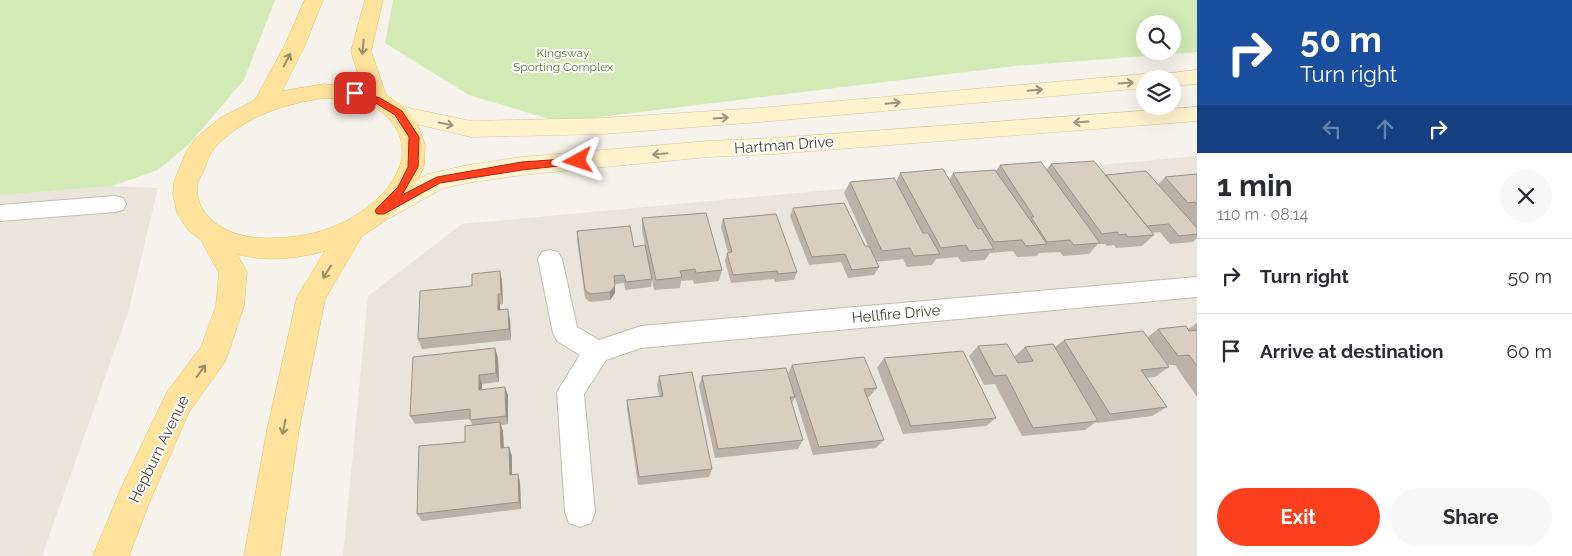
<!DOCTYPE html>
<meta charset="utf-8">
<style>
body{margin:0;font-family:Raleway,sans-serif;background:#f7f7f7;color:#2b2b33;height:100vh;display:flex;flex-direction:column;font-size:19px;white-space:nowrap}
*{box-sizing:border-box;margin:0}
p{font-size:16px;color:#7c7c81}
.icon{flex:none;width:28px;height:28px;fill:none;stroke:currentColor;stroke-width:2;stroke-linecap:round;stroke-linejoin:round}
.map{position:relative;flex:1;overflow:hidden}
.details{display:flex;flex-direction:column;background:#fff;width:375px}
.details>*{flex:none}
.banner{background:#1a4fa0;color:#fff;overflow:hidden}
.tools{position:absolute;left:1136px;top:15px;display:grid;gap:10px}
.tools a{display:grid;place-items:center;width:45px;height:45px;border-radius:50%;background:#fff;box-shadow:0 5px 20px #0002;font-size:25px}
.pin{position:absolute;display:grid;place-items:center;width:42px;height:42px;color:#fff;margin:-21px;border-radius:10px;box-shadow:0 2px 8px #0006}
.me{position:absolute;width:55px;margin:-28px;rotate:265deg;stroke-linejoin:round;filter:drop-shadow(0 0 4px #0008)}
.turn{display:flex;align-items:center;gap:18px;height:105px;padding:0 20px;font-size:22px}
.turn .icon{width:65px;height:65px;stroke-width:2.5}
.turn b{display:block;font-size:35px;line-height:42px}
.lanes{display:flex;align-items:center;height:48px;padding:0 20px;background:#0003;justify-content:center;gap:25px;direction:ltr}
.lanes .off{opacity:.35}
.round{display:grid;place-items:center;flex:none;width:52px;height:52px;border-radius:26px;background:#f7f7f7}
.head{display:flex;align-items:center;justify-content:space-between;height:85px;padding:0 20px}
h1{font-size:30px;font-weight:700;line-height:38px}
.cta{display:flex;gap:10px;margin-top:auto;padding:10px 20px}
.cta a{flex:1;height:58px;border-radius:30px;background:#fc3f1d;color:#fff;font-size:20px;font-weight:700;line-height:58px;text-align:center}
.cta a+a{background:#f7f7f7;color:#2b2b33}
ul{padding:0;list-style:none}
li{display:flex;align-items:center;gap:15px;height:75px;padding:0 20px;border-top:1px solid #e1e1e2}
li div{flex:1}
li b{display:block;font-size:19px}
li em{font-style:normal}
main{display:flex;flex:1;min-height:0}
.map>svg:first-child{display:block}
</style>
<main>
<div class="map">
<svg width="1197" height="556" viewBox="0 0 1197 556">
<rect width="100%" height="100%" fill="#f6f3ec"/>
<g fill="#eae5da">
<polygon points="1197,156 1197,556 343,556 368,296 462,224"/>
<polygon points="112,186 158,188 129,309 42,556 0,556 0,195"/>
</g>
<g fill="#d2eab5" fill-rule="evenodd">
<polygon points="0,0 275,0 244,80 190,143 158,170 112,186 0,195"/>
<path d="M393 0H1197V52L1015 66 559 122 469 95 385 43ZM1145 24H1172V51H1145Z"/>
</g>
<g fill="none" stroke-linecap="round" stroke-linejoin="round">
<defs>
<g id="street">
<polygon points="115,196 123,198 126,204 123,210 115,212 0,221 0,205"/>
<polygon points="550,250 558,252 562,259 577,327 599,340 641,326 1197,277 1197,297 641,348 606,360 584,394 595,512 591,523 580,527 569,523 565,512 557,392 580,355 557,341 553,333 538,259 542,252"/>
</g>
<g id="secondary">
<polygon points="1197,70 1197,84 1172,86 1172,79 1161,79 1164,74"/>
<polygon points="1145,74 1153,76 1154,79 1145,79 1145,88 760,122 603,134 471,137 391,118 388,113 391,108 399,106 471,121 603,118 760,108"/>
<polygon points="1197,107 1197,121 775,154 708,157 522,175 468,183 443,188 390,218 381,221 372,218 368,211 372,204 428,174 468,165 522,157 708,141 775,138"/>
</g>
<path id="primary" d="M305 0H323L305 45 282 91 324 84 362 88 351 51 365 0H383L371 51 386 95 405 108 418 125 425 145 424 165 419 178 402 204 385 221 362 236 325 299 299 430 280 556H244L267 430 297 297 325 251C295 259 267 262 237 254L247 272 244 306 228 354 224 363 189 412 149 503 129 556H93L122 486 167 392 201 347 216 306 219 273 201 240 188 230 177 213 173 194 174 182 186 152 195 139 220 118 255 100 285 45ZM324 98C338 99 352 98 365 103 394 114 412 143 397 173 387 194 366 210 346 221 319 235 290 239 261 238 232 237 196 221 197 187 198 181 201 175 204 170 208 159 210 152 218 144 248 115 284 104 324 98Z"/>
</defs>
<use href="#street" stroke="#c2bbae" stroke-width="2"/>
<use href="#secondary" stroke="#d6c79b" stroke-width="1"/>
<use href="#primary" stroke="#e6c16a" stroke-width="1"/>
<use href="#street" fill="#fff" fill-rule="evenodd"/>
<use href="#secondary" fill="#fff3cd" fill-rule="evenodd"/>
<use href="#primary" fill="#ffe39c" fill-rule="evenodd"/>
</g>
<g fill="#bab2a6">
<polygon points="1051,164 1158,185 1165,177 1197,174 1197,238 1193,242 1170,244 1160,232 1152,233 1154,235 1142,246 1116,248 1114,245 1107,246 1105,244 1098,244 1089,254 1063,256 1060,252 1039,253 1037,256 1017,257 1013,251 990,253 985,260 961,262 958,257 936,259 932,265 907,267 903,259 876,262 879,267 874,275 848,278 841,262 809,265 790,216 793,208 865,246 868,246 844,193 850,182 896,182 900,173 949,180 953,173 996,171 1000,165 1046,170"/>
<polygon points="642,218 722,270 719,281 694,284 693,280 681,281 680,288 654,290 652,280 651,287 625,290 624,283 615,284 615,293 610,300 590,302 585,298 577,239 577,231 634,247 645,245 642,230"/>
<polygon points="723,219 797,272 794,280 775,282 774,279 731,283 725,261 727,253 728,253 721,227"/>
<polygon points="500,271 502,282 503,304 500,305 500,309 510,319 511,340 422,349 418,339 472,286"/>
<polygon points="1197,323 1197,397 1175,365 1168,365 1169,367 1155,377 1147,378 1167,407 1152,416 1097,423 1096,422 1085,430 1022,436 995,384 984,385 969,356 978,346 1015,356 1025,347 1055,347 1064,340 1148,337 1158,329 1188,329"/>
<polygon points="498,358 499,382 482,384 482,390 505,387 508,396 508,424 501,425 503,431 504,448 512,456 512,475 518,474 520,482 521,509 422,521 417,514 465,442 472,425 470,419 415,424 410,416"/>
<polygon points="884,358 996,418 986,426 903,434 877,368"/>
<polygon points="792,365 877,388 869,397 867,397 884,440 876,448 813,455 795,397 792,403 803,440 798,449 715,458 699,386 702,376 788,374"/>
<polygon points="659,376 712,469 709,477 638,485 627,409 627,400 659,396 657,385"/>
</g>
<g fill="#979187">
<polygon points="500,271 502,282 503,304 501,294"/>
<polygon points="615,286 615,293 610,300 610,292"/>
<polygon points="498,294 500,305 501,320 498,310"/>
<polygon points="508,309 510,319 511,340 509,329"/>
<polygon points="495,348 498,358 499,382 496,373"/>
<polygon points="479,375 482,384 482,399 479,390"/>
<polygon points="505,387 508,396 508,424 506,416"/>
<polygon points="500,422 503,431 504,456 501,448"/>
<polygon points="509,447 512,456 512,483 510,475"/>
<polygon points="518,474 520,482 521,509 519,502"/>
</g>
<g fill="#d8cfc1" stroke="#979187">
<polygon points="1094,161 1154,235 1128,237 1126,234 1119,235 1117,232 1102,234 1051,164"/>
<polygon points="1041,162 1100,243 1074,245 1070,240 1047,242 1031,217 1034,217 1000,165"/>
<polygon points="943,169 978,229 981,228 994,249 969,251 966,245 941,248 900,173"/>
<polygon points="995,170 1047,244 1026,246 1022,240 994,242 953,173"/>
<polygon points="1146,171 1197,228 1197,234 1179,236 1169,224 1147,226 1106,175"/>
<polygon points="1197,174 1197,205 1195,202 1188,203 1165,177"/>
<polygon points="894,178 923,233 928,233 940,254 914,256 910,248 882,251 850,182"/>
<polygon points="844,203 865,246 869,246 879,267 852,270 845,254 812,257 793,208"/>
<polygon points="706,213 722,270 696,273 695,269 680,271 682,277 656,280 642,218"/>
<polygon points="776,214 797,272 778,274 777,271 733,275 727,253 732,252 723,219"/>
<polygon points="630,226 634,247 645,245 652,279 626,282 624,275 614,276 615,286 610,292 590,294 585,290 577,231"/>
<polygon points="500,271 501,294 498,294 498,310 508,309 509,329 418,339 420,291 472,286 472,274"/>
<polygon points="1186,326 1189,331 1197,330 1197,366 1189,355 1178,356 1158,329"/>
<polygon points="1143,331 1169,367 1141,370 1167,407 1110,414 1064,340"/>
<polygon points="1007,344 1018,363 1033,361 1025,347 1053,344 1098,421 1033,428 1006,375 994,376 978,346"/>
<polygon points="495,348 496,373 479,375 479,390 505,387 506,416 470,420 470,409 410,416 413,357"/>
<polygon points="963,351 996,418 911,426 884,358"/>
<polygon points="864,357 877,388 864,389 884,440 819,447 792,365"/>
<polygon points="786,368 795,397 790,397 803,440 718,449 702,376"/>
<polygon points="692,372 712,469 639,477 627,400 663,396 659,376"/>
<polygon points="500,422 501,448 509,447 510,475 518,474 519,502 417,514 419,446 465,442 465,426"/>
</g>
<defs><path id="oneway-shaft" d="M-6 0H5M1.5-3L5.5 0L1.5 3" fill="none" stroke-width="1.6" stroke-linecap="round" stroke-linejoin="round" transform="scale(1.25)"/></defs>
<g stroke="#9c8c66">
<use href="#oneway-shaft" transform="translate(363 47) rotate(95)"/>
<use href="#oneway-shaft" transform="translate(287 60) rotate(-63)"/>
<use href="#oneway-shaft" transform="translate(327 272) rotate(122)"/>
<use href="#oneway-shaft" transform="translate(201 371) rotate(-54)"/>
<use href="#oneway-shaft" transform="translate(284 427) rotate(101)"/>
</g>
<g stroke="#9c937c">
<use href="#oneway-shaft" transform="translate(1126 83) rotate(-4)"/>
<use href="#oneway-shaft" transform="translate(1035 90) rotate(-5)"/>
<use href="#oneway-shaft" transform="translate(893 103) rotate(-5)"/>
<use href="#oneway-shaft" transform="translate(721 118) rotate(-4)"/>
<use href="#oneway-shaft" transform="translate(1081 122) rotate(176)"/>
<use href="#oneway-shaft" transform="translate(446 124) rotate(12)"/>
<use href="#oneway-shaft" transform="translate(660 154) rotate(175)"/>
</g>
<polygon fill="#fc3f1d" stroke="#a42913" points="355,90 380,98 402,111 419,137 418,167 402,195 437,177 522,162 578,158 583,161 578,164 522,170 440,183 384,214 377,214 375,211 377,208 398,187 408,167 409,137 395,115 374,102 352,95 352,91"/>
<g text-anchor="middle" stroke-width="4" stroke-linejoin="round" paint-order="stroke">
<g font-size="12" fill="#4a7f2a" stroke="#fff">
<text x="563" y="57">Kingsway<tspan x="563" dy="14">Sporting Complex</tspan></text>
</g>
<g font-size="15" fill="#4b4439" stroke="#fff">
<text transform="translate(784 145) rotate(-4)" y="5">Hartman Drive</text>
<text transform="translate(896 314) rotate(-5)" y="5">Hellfire Drive</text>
<text transform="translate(159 449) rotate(-64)" y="5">Hepburn Avenue</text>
</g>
</g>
</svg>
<div class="tools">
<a><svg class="icon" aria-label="search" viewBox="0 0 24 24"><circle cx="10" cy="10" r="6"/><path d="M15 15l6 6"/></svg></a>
<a><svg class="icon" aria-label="layers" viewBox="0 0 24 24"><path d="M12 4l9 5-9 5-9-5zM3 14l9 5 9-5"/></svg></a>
</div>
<div class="pin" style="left:355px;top:93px;background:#d93025"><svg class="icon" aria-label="arrive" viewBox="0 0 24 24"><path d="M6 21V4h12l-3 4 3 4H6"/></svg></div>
<svg class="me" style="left:578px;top:161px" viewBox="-20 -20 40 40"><path d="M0-17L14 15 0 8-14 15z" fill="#fc3f1d" stroke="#fff" stroke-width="4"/></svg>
</div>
<section class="details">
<div class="banner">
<div class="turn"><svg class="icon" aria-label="right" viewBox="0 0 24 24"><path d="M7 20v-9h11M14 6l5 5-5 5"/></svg><div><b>50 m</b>Turn right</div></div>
<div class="lanes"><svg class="icon off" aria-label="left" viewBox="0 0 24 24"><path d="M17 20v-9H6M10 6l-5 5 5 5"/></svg><svg class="icon off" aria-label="ahead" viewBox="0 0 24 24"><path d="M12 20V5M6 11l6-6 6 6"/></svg><svg class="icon" aria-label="right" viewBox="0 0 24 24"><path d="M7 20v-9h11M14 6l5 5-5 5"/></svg></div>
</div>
<div class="head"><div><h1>1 min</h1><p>110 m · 08:14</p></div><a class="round"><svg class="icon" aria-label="close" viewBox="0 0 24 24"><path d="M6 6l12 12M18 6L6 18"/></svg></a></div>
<ul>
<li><svg class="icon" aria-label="right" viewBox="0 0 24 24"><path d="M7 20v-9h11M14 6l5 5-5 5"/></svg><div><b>Turn right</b></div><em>50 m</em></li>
<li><svg class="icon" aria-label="arrive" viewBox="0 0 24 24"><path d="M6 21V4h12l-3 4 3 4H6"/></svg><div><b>Arrive at destination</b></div><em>60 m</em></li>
</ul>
<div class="cta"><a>Exit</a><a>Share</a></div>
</section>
</main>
